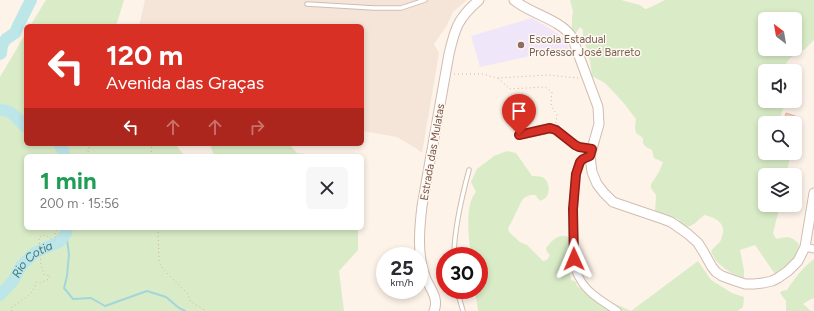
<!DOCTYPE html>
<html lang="pt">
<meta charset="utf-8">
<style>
body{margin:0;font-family:Figtree,sans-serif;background:#f7f7f7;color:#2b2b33;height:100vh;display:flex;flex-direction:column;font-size:15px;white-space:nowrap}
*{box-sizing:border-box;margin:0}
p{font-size:13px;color:#7c7c81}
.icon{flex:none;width:22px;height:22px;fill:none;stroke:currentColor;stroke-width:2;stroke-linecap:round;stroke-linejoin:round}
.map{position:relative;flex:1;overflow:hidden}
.details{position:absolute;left:24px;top:154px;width:340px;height:76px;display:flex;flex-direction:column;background:#fff;border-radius:6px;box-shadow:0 2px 6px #0003}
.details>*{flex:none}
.hud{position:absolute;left:24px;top:24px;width:340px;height:122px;border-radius:6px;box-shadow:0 2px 6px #0003;background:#d93025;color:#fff;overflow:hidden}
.needle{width:26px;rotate:329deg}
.tools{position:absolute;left:758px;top:12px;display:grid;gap:8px}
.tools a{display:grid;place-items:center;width:44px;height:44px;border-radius:6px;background:#fff;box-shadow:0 2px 6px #0003;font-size:20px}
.speed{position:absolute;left:376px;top:247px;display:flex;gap:8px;font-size:20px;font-weight:700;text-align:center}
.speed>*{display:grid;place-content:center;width:52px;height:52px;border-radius:50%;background:#fff;box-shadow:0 2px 6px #0003;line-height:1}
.speed small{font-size:10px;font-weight:400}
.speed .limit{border:6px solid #d22;background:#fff;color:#111}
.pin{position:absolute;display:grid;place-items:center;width:34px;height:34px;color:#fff;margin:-41px -17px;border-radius:50% 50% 50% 0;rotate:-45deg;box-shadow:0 0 4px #0007}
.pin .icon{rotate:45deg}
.me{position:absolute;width:44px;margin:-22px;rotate:359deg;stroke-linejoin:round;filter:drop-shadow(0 0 3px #0008)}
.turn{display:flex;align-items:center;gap:14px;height:84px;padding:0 16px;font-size:18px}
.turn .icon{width:52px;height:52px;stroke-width:2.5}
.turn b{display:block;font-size:28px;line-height:34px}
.lanes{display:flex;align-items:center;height:38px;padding:0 16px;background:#0003;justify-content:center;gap:20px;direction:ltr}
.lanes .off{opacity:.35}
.round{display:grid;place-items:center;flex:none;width:42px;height:42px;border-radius:6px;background:#f7f7f7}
.headline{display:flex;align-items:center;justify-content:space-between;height:68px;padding:0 16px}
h1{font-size:24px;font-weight:700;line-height:30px;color:#1e9e55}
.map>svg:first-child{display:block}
</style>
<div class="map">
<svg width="814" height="311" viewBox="0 0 814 311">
<rect width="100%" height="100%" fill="#fdf3e9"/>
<polygon fill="#f5e5d8" points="145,0 467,0 453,12 446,27 434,44 439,53 422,153 417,149 397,137 362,131 362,26 139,26 144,5"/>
<polygon fill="#f0e6fa" points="532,18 552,30 566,39 571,57 549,52 480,67 471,36"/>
<g fill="#d9ecc7" fill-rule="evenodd">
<polygon points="46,0 124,0 116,26 30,26"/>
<path d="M570 0H621L640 5 645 9C651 8 658 3 665 0H814V40L805 49 790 58 781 71H765V101C773 101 778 101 783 108L779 123H765V153H791L786 175H765V205H780L773 233 776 239C787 236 792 236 799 244 796 263 791 265 775 274L755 245 740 250 744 270V278L733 274 724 268 716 261 711 252C713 247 718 245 721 240 722 238 722 235 723 233 725 222 714 217 704 215 697 221 692 228 683 227L680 224 679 220 676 218 655 213 656 195 651 188V184L659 172 663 162 654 158 652 150 646 147 643 143V138L636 133 635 127 636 119 622 101 605 83 592 76 590 60 583 37V30L580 27 575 34 572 31V18L573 11ZM765 19H795V49H765Z"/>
<polygon points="26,33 26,144 175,144 185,156 26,156 26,228 358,228 358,250 339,271 344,311 0,311 0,77"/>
<polygon points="210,144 289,144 297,153 325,156 214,156"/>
<path d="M507 151 516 153 532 176C536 176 539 176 542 177 549 180 551 191 546 197 546 198 542 200 541 201L537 198 536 195H530L524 198 521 202 511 223 508 228 509 232 520 242 527 245 543 261 547 260 550 255 547 252 546 248C553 239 561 231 572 239L571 257 569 264 571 280 576 282 577 286 586 292 591 293 631 311 698 261 711 280 732 293 744 297 743 307 738 311H478L475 290H479V256H471C469 239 464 205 476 192L471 182 477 169 494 156Z"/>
<path d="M814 259V298L811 299 803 304 811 311H786V301L780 293 782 291 787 290C795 278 803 267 814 259Z"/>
</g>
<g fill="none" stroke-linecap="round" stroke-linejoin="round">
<polyline stroke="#a3d6da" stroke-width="2" points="66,233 69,254 67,276 64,288 73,299 91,298 105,306 147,291 166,297 179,308 185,311"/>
<g stroke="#bde6e8" stroke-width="12">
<polyline points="0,54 1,53 2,45 6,39 15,33 18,26 31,0"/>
<path d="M0 110C2 110 5 110 7 111 15 113 19 122 26 127"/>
<polyline points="59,144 63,150 64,156"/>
<path id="s1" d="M0 295 13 281 21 266 33 254 47 247 59 242 66 233 67 228"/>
</g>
</g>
<polygon fill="#f3d0c0" stroke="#e6b4a0" points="786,113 798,117 796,123 783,123"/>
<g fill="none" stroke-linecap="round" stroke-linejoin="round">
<defs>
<g id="service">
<polyline points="307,4 374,8 401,8 425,0"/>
<path d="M454 256C454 229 462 196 469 170"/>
<polyline points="457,290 463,311"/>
</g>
<g id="minor">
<polyline points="519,135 550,129 556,130 575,145 579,147 592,149"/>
<path d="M590 156C587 157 582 158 580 162 572 172 572 254 575 268 576 272 578 276 580 279 587 293 604 302 617 311"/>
<polyline points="805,247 814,249"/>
</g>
<g id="tertiary">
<path d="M514 0C529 13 561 20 571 36 572 39 574 42 575 45L598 107 599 124 590 156 592 172 597 184 604 193 613 202 663 219 671 222 688 234 698 243 703 251 712 267 716 272 722 276 733 280 745 284H754L763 283 772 281 778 278 788 271 798 261 805 247 814 193"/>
<path d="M434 311C439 299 431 290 426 279 417 256 419 231 422 206L449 54C455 28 458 18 479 0"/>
</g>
</defs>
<use href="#service" stroke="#d2bcb1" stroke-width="5.5"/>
<use href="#minor" stroke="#d2bcb1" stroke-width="9"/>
<use href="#tertiary" stroke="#d2bcb1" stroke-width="11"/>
<g stroke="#d9b2a3" stroke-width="1" stroke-dasharray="1 3" stroke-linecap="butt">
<polyline points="454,74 483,74 497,78 548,75 578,78"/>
<path d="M498 78 510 89 545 87 552 92C551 102 549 105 557 114L556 123"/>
<polyline points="87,156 90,144"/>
<polyline points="151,156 152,144"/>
<polyline points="158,228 159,262 163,269 188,294 190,301 206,311"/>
<path d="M12 311 11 308C20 301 35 294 36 282L40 283 49 279 50 275H44L41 265 39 237 43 235 49 237 52 240H56L55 233 58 228"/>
</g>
<use href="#service" stroke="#fff" stroke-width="3.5"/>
<use href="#minor" stroke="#fff" stroke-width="7"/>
<use href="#tertiary" stroke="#fff" stroke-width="9"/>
</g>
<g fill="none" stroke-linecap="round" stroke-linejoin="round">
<defs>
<polyline id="route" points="519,135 550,128 556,130 575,145 579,147 592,149 590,156 583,159 580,162 576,174 573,209 574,259"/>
</defs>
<use href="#route" stroke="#8d1f18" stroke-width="10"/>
<use href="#route" stroke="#d93025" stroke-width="7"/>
</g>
<circle fill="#8d6e63" stroke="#fff8f0" stroke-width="1.5" cx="521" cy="45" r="4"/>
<g text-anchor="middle" stroke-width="3" stroke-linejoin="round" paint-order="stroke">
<g font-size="11" fill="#785e54" stroke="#fff8f0" text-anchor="start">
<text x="529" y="43">Escola Estadual<tspan x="529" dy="13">Professor José Barreto</tspan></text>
</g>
<g font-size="11" fill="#79574c" stroke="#fff8f0">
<text transform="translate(432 152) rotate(-80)" y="4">Estrada das Mulatas</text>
</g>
<g font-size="12" font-style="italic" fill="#3f797e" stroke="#fff8f0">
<text dy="4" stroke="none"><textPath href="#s1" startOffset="49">Rio Cotia</textPath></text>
</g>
</g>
</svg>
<div class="tools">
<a><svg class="needle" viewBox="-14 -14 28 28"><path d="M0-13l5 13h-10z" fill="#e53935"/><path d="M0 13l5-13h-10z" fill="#7c7c81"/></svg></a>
<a><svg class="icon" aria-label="sound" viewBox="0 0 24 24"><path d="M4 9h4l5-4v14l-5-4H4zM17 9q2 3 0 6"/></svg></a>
<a><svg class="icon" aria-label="search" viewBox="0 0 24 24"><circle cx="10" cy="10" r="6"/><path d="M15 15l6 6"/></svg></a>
<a><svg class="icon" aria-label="layers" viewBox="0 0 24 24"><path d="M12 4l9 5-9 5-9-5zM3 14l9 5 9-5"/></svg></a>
</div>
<div class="speed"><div>25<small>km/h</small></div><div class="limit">30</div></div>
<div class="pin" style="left:519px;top:135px;background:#d93025"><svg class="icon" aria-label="arrive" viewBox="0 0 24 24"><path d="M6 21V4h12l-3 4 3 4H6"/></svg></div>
<svg class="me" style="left:574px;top:259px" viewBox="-20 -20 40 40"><path d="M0-17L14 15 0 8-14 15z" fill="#d93025" stroke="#fff" stroke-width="4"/></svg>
<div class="hud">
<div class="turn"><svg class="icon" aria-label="left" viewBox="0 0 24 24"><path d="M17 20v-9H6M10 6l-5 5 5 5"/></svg><div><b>120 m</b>Avenida das Graças</div></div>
<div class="lanes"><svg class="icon" aria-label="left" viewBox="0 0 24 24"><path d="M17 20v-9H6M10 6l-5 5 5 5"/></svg><svg class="icon off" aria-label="ahead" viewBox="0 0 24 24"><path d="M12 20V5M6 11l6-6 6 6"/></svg><svg class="icon off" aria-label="ahead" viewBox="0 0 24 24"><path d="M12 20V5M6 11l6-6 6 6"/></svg><svg class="icon off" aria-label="right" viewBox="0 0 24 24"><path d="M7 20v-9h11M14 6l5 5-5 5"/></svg></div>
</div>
<section class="details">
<div class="headline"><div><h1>1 min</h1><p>200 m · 15:56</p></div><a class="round"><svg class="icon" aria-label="close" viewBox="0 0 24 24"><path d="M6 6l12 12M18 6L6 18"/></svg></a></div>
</section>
</div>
